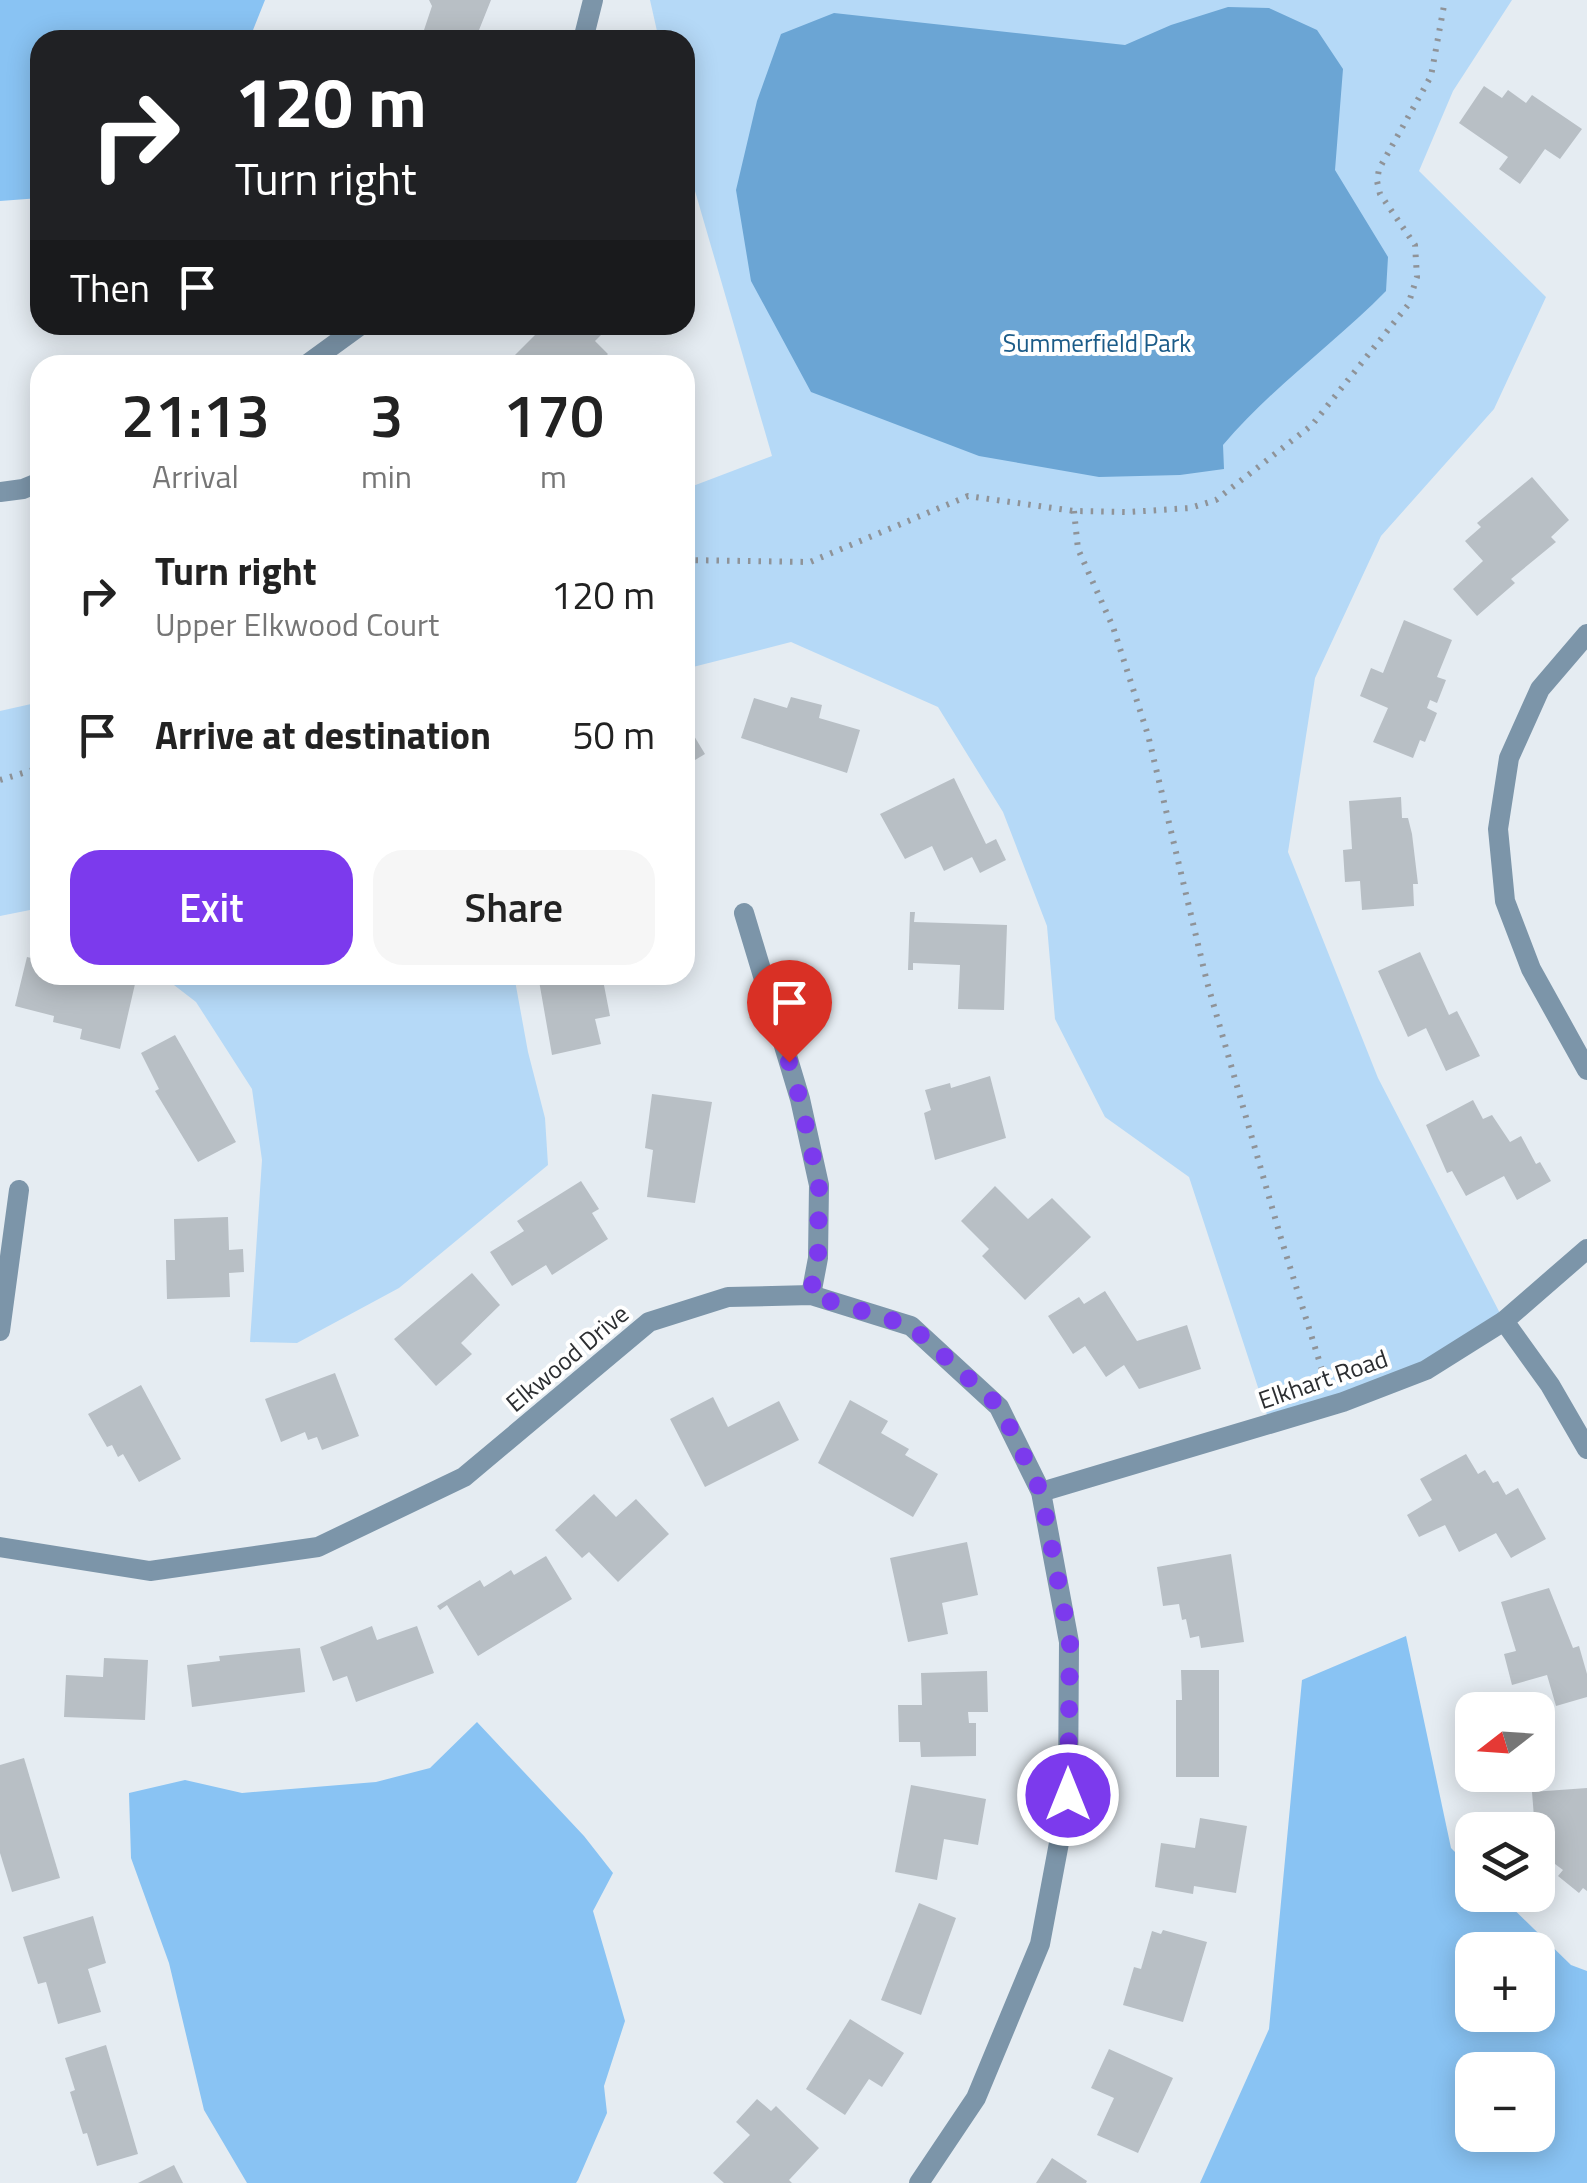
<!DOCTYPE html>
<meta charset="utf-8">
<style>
body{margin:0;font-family:"Titillium Web",sans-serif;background:#f6f6f6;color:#222;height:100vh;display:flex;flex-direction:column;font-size:38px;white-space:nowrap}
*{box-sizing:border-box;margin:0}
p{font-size:32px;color:#767676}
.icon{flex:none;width:55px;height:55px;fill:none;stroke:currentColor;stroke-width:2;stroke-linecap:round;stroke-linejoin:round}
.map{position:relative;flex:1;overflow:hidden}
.details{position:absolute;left:30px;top:355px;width:665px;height:630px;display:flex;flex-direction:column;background:#fff;border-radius:30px;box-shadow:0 5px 25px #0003}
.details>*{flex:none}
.hud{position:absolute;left:30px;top:30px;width:665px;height:305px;border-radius:30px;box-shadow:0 5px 25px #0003;background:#202124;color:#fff;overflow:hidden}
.needle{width:65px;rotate:253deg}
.fabs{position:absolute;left:1455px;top:1692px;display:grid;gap:20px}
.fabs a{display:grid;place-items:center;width:100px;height:100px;border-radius:20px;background:#fff;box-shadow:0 5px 25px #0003;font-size:50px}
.pin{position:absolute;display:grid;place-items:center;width:85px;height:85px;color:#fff;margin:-102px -42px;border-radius:50% 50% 50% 0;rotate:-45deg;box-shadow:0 0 10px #0007}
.pin .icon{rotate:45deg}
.me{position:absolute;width:110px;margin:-55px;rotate:0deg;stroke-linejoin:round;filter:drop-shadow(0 0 8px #0008)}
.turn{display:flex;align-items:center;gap:35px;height:210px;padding:0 40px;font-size:45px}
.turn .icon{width:130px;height:130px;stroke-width:2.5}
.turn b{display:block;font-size:70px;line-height:85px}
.then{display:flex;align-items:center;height:95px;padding:0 40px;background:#0003;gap:20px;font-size:38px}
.eta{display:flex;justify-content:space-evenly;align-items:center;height:170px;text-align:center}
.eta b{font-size:60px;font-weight:600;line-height:70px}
.cta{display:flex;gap:20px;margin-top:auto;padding:20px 40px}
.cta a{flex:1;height:115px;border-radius:30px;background:#7c3aed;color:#fff;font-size:40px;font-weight:600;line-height:115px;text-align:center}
.cta a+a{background:#f6f6f6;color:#222}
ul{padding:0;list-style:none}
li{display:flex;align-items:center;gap:30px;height:140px;padding:0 40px}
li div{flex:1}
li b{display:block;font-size:38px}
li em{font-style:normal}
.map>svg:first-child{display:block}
</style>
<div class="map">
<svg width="1587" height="2183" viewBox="0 0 1587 2183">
<rect width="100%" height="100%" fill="#e5ecf2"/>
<g fill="#b5d9f7">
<polygon points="650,0 1512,0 1453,91 1419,171 1546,297 1494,409 1381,536 1315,678 1288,852 1378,1078 1504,1321 1426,1370 1270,1424 1189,1177 1105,1117 1055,1019 1047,926 1003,812 938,707 791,642 685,669 685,489 772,456 695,191 685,148 685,40 659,40"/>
<polygon points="40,702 40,908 0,916 0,711"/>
<polygon points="161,975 514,975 528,1052 545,1118 548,1165 399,1288 297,1343 250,1342 262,1160 252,1089 196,1002"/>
</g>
<g fill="#89c3f3" fill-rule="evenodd">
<polygon points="0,0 265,0 249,40 40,40 40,198 0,201"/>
<path d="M1406 1636 1451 1848 1472 1869V1895H1499L1571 1965 1587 1971V2183H1200L1269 2029 1302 1680ZM1472 1950H1538V2015H1472ZM1472 2070H1538V2135H1472Z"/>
<polygon points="477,1722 584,1836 613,1873 593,1911 625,2021 604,2086 607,2113 578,2180 576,2183 247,2183 204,2110 169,1963 131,1858 129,1793 185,1780 242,1793 376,1782 430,1768"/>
</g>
<path fill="#6ba5d4" d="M1228 7 1269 8 1317 30 1343 69 1335 170 1388 257 1386 291C1334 344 1271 388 1223 445L1224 469 1180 475 1099 477 979 456 811 392 751 281 736 190 757 101 781 34 834 13 1125 45 1171 25Z"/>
<g fill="#b8bfc5">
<polygon points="429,0 491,0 475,40 428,40 422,36 432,6"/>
<polygon points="1484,86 1502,98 1508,90 1526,103 1532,95 1582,129 1560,159 1545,149 1520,184 1499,169 1508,157 1459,123"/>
<polygon points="542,325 611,325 595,341 608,354 597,365 584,365 574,355 564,365 505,365 543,327"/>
<polygon points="1532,477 1569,520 1551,537 1556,542 1511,579 1515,583 1477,616 1453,589 1483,561 1465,541 1481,527 1477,523"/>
<polygon points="1404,620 1452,640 1437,677 1446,680 1437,703 1430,700 1427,708 1437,713 1425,742 1420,740 1413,758 1373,742 1388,708 1360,696 1371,668 1383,673"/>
<polygon points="791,697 822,705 819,718 860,730 847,773 741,738 754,698 787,708"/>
<polygon points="685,721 705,754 685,766"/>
<polygon points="954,778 986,844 996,839 1006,860 980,873 972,857 944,871 932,846 905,859 880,814"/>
<polygon points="1401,797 1402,818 1408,818 1412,834 1418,884 1413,884 1414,906 1362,910 1360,881 1345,882 1343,850 1352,849 1349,801"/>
<polygon points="910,912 915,912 914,922 1007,925 1004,1010 958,1009 960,965 913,963 913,970 908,970"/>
<polygon points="1420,952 1449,1015 1457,1011 1480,1056 1446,1071 1426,1028 1408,1037 1378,971"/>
<polygon points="27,957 40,960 40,975 101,975 135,984 120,1049 80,1039 82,1029 53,1022 54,1016 15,1006"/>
<polygon points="538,975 602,975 610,1016 595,1019 601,1044 552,1055"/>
<polygon points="175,1035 236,1142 198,1162 155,1091 159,1089 141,1053"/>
<polygon points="990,1076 1006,1138 935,1160 924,1113 931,1110 925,1090 950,1083 951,1088"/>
<polygon points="652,1094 712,1102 695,1203 647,1197 653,1150 645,1148"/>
<polygon points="1473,1100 1483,1119 1492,1115 1510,1142 1521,1136 1536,1164 1540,1162 1551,1181 1517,1200 1504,1176 1466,1196 1452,1171 1447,1173 1426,1125"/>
<polygon points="581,1181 599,1209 592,1213 608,1239 552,1275 546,1265 512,1286 490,1252 524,1231 517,1221"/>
<polygon points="995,1186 1028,1219 1052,1198 1091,1237 1025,1300 982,1256 989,1249 961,1221"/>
<polygon points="228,1217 229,1250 243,1249 244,1272 229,1273 230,1297 167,1299 166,1260 175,1260 174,1219"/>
<polygon points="472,1273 500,1305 461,1343 472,1354 436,1386 394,1339"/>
<polygon points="1105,1291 1137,1341 1187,1325 1201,1369 1139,1389 1124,1365 1106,1377 1085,1346 1073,1354 1048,1316 1079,1297 1084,1304"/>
<polygon points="335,1373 359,1436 322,1450 317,1437 308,1440 305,1432 281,1442 265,1399"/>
<polygon points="141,1385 181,1459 139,1482 123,1454 118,1457 112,1445 107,1447 88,1414"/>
<polygon points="713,1397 728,1427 779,1401 799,1440 705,1487 670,1419"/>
<polygon points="850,1400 888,1421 881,1433 909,1449 905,1455 938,1474 913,1517 818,1463"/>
<polygon points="1466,1454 1478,1474 1485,1470 1493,1483 1498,1481 1506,1495 1518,1488 1546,1539 1511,1558 1496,1533 1459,1552 1445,1525 1419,1537 1407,1515 1432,1500 1420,1479"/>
<polygon points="594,1494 616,1517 636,1499 669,1534 618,1582 589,1552 582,1558 555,1530"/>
<polygon points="967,1542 978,1595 942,1603 948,1634 908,1642 890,1558"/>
<polygon points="1231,1554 1244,1642 1201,1648 1199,1636 1190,1638 1186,1619 1182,1620 1179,1604 1163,1606 1157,1567"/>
<polygon points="546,1556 572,1599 478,1656 447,1605 440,1610 437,1606 480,1580 484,1587 511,1570 514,1575"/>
<polygon points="1549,1588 1573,1648 1579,1646 1587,1674 1587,1697 1556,1706 1547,1675 1512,1685 1504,1654 1516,1651 1501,1602"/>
<polygon points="372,1626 377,1640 417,1626 434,1673 356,1702 347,1676 333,1681 320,1647"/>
<polygon points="300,1648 305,1692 192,1707 187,1665 220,1661 219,1656"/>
<polygon points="104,1658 148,1660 145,1720 64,1717 66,1675 103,1677"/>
<polygon points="1181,1670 1219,1670 1219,1777 1176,1777 1176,1700 1182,1700"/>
<polygon points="987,1671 988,1712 968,1712 969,1723 976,1723 976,1756 921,1757 920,1742 899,1742 898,1705 922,1705 921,1673"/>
<polygon points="24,1758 60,1878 12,1892 0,1853 0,1765"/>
<polygon points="911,1785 986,1799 978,1845 944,1839 937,1880 895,1872"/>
<polygon points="1587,1788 1587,1891 1583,1888 1579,1893 1558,1876 1563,1870 1539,1852 1547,1839 1535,1830 1532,1792"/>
<polygon points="1200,1818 1247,1826 1236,1893 1194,1886 1193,1894 1155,1887 1161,1843 1195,1848"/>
<polygon points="919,1903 956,1918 921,2015 881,2000"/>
<polygon points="93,1916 106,1963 88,1969 101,2012 58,2024 46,1982 38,1984 23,1937"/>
<polygon points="1163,1930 1207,1942 1183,2022 1123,2005 1134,1967 1141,1969 1152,1931 1161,1934"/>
<polygon points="850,2019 904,2053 882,2087 869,2079 845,2115 806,2089"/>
<polygon points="106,2045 138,2154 97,2166 87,2133 83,2134 70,2092 75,2090 65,2058"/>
<polygon points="1109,2049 1173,2078 1138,2153 1097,2135 1114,2098 1091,2088"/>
<polygon points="757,2099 771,2111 776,2106 819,2148 789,2180 792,2183 724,2183 713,2173 750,2135 736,2122"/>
<polygon points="1052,2158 1087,2181 1086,2183 1036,2183"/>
<polygon points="174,2165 183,2183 138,2183"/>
</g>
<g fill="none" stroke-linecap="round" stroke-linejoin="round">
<g stroke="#8f9398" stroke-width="6" stroke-dasharray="2.5 8" stroke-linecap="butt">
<polyline points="1074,511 1078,549 1113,627 1148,735 1207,982 1280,1235 1323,1373"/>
<polyline points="685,560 810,562 968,496 1074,511 1129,512 1190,508 1216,500 1312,425 1408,305 1417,277 1415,245 1380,194 1377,181 1379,169 1431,76 1445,0"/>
<polyline points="0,780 40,768"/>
</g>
<g stroke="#7c95a9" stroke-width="20">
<polyline points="583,40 593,0"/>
<polyline points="306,365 361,325"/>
<polyline points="0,492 23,489 40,482"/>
<polyline points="1587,634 1540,689 1509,758 1498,829 1505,901 1531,969 1587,1070"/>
<polyline points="744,913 800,1099 819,1185 818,1258 811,1295"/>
<polyline points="1504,1321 1550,1385 1587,1449"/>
<polyline points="0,1331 19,1190"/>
<polyline points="1041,1492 1343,1402 1426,1370 1504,1321 1587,1249"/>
<polyline points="0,1547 150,1571 318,1547 464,1477 649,1322 728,1297 811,1295 911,1326 999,1407 1041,1492 1069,1642 1068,1795 1040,1944 976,2098 919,2183"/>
</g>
</g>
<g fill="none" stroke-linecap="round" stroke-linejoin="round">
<polyline stroke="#7c3aed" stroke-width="18" stroke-dasharray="0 32.4" points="789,1062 800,1099 819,1185 818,1258 810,1295 911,1326 1000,1407 1041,1492 1070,1642 1068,1795"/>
</g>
<g text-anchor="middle" stroke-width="8" stroke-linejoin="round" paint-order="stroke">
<g font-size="25" fill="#1b5b88" stroke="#fff">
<text x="1097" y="352">Summerfield Park</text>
</g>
<g font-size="25" fill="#2c2e31" stroke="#fff">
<text transform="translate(567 1358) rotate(-40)" y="9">Elkwood Drive</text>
<text transform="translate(1323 1379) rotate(-19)" y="9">Elkhart Road</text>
</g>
</g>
</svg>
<div class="fabs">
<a><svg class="needle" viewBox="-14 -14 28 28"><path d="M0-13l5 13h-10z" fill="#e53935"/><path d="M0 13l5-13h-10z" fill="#767676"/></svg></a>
<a><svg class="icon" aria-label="layers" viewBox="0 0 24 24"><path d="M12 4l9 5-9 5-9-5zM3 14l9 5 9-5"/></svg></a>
<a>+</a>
<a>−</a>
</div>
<div class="pin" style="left:789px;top:1062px;background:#d93025"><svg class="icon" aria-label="arrive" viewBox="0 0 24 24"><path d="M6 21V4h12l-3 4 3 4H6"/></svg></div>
<svg class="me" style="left:1068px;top:1795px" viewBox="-20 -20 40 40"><circle r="17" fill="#7c3aed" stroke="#fff" stroke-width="3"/><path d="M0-11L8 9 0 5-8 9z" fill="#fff"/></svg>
<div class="hud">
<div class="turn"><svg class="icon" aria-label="right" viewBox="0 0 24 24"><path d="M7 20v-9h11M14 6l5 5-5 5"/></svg><div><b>120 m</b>Turn right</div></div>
<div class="then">Then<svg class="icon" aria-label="arrive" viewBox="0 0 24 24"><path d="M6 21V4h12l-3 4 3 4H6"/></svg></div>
</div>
<section class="details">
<div class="eta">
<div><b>21:13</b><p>Arrival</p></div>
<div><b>3</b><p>min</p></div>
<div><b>170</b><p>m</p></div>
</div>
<ul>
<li><svg class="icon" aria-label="right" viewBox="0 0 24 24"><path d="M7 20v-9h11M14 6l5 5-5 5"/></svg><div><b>Turn right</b><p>Upper Elkwood Court</p></div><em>120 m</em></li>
<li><svg class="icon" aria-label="arrive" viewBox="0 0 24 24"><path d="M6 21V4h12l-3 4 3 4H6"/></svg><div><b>Arrive at destination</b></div><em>50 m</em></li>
</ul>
<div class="cta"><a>Exit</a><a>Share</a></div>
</section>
</div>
